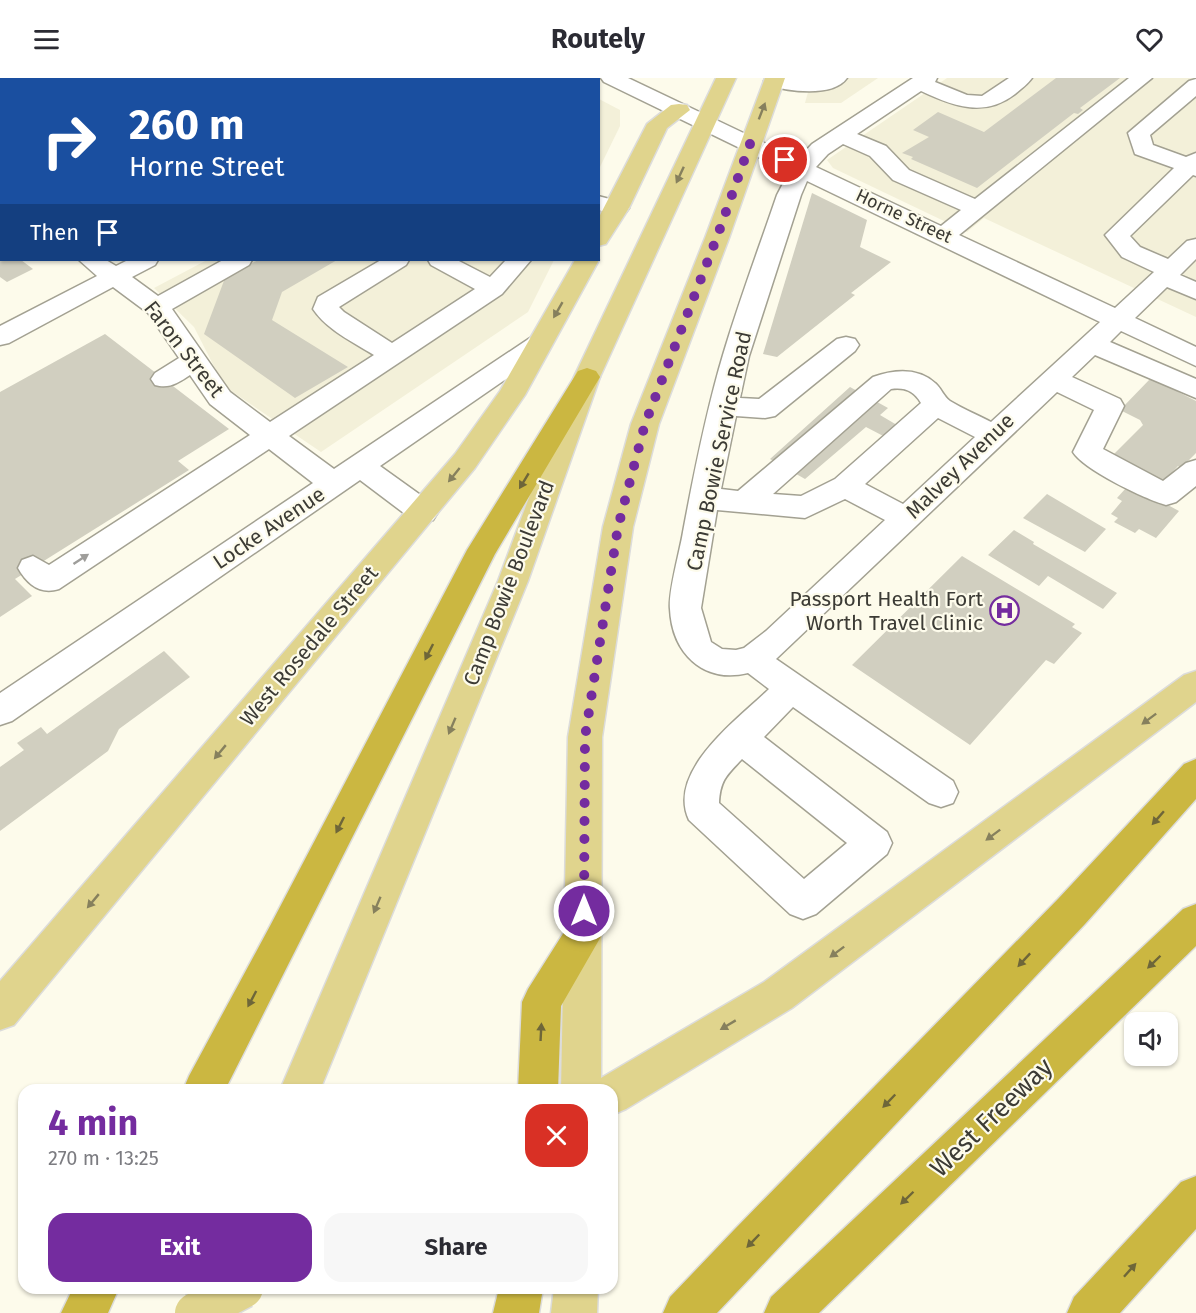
<!DOCTYPE html>
<meta charset="utf-8">
<style>
body{margin:0;font-family:"Fira Sans",sans-serif;background:#f7f7f7;color:#2b2b33;height:100vh;display:flex;flex-direction:column;font-size:22px;white-space:nowrap}
*{box-sizing:border-box;margin:0}
p{font-size:20px;color:#7c7c81}
.icon{flex:none;width:33px;height:33px;fill:none;stroke:currentColor;stroke-width:2;stroke-linecap:round;stroke-linejoin:round}
.map{position:relative;flex:1;overflow:hidden}
.sheet{position:absolute;left:18px;top:1006px;width:600px;height:210px;display:flex;flex-direction:column;background:#fff;border-radius:18px;box-shadow:0 2px 4px #0004}
.sheet>*{flex:none}
.top-card{position:absolute;left:0px;top:0px;width:600px;height:183px;box-shadow:0 2px 4px #0004;background:#1a4fa0;color:#fff;overflow:hidden}
.buttons{position:absolute;left:1124px;top:934px;display:grid;gap:12px}
.buttons a{display:grid;place-items:center;width:54px;height:54px;border-radius:12px;background:#fff;box-shadow:0 2px 4px #0004;font-size:30px}
.pin{position:absolute;display:grid;place-items:center;width:51px;height:51px;color:#fff;margin:-26px;border:3px solid #fff;border-radius:50%;box-shadow:0 2px 6px #0007}
.me{position:absolute;width:66px;margin:-33px;rotate:0deg;stroke-linejoin:round;filter:drop-shadow(0 0 4px #0008)}
.turn{display:flex;align-items:center;gap:21px;height:126px;padding:0 30px;font-size:27px}
.turn .icon{width:78px;height:78px;stroke-width:2.5}
.turn b{display:block;font-size:42px;line-height:51px}
.then{display:flex;align-items:center;height:57px;padding:0 30px;background:#0003;gap:12px;font-size:22px}
.round{display:grid;place-items:center;flex:none;width:63px;height:63px;border-radius:18px;background:#f7f7f7}
.head{display:flex;align-items:center;justify-content:space-between;height:102px;padding:0 30px}
h1{font-size:36px;font-weight:700;line-height:45px;color:#742c9f}
.primary-button{display:flex;gap:12px;margin-top:auto;padding:12px 30px}
.primary-button a{flex:1;height:69px;border-radius:18px;background:#742c9f;color:#fff;font-size:24px;font-weight:700;line-height:69px;text-align:center}
.primary-button a+a{background:#f7f7f7;color:#2b2b33}
header{display:flex;justify-content:space-between;align-items:center;height:78px;padding:0 30px;background:#fff;font-size:27px;font-weight:700}
.map>svg:first-child{display:block}
</style>
<header><svg class="icon" aria-label="menu" viewBox="0 0 24 24"><path d="M4 6h16M4 12h16M4 18h16"/></svg>Routely<svg class="icon" aria-label="heart" viewBox="0 0 24 24"><path d="M12 20l-8-8c-3-5 5-10 8-4 3-6 11-1 8 4z"/></svg></header>
<div class="map">
<svg width="1196" height="1235" viewBox="0 0 1196 1235">
<rect width="100%" height="100%" fill="#fdfbeb"/>
<g fill="#f3f0d9">
<polygon points="812,0 878,0 841,25 805,25"/>
<polygon points="947,0 1196,0 1196,239 984,140 967,154 833,90 827,82"/>
<polygon points="599,21 620,32 620,48 599,91"/>
<polygon points="207,182 554,182 528,234 321,374 224,308 194,249 154,210"/>
</g>
<g fill="#d1cfc0">
<polygon points="1056,0 1120,0 1080,30 1083,32 1078,36 1074,35 977,110 911,81 913,79 902,75 929,59 913,52 938,34 984,54"/>
<polygon points="812,115 867,142 860,169 891,184 851,215 855,217 777,279 763,276"/>
<polygon points="0,182 21,182 33,191 7,204 0,199"/>
<polygon points="258,182 337,182 282,214 272,242 348,289 295,320 204,256 225,200"/>
<polygon points="105,256 229,351 178,383 189,392 15,501 32,518 0,539 0,314"/>
<polygon points="1151,300 1196,323 1196,375 1181,390 1178,388 1157,411 1106,384 1143,347 1140,342 1120,332"/>
<polygon points="850,309 888,330 880,337 902,350 889,361 866,349 805,401 770,381"/>
<polygon points="1126,410 1132,414 1136,410 1179,433 1156,460 1139,451 1135,455 1114,444 1118,440 1111,436 1122,423 1117,420"/>
<polygon points="1047,416 1106,451 1085,474 1023,440"/>
<polygon points="1014,452 1034,464 1033,466 1117,515 1103,531 1048,498 1039,508 988,477"/>
<polygon points="962,478 1075,546 1072,549 1082,555 1054,586 1046,582 970,667 852,587"/>
<polygon points="164,573 190,599 119,651 108,673 0,753 0,689 24,672 17,665 41,649 47,656"/>
</g>
<g fill="none" stroke-linecap="round" stroke-linejoin="round">
<defs>
<g id="minor">
<polygon points="43,0 66,0 42,2"/>
<polygon points="478,0 500,0 477,2"/>
<path d="M601 0H628L798 81 812 66 913 0H937L935 4 967 17 982 18 1009 0H1032C1028 6 1021 11 1015 16 984 40 953 28 921 13L857 56 886 68 909 92 975 121 1129 0H1152L959 157 1115 230 1154 194 1122 179 1105 157 1174 90 1135 76 1128 55 1189 3 1196 1V18L1150 57 1153 67 1186 79 1196 75V98L1193 97 1130 158 1140 169 1168 181 1187 163 1196 161V181L1180 197 1196 204V221L1167 209 1135 240 1196 269V288L1121 253 1110 264 1196 301V320L1095 277 1072 299 1120 321 1124 328 1103 371 1163 403 1186 385 1196 382V408L1176 424 1166 427C1145 421 1084 392 1073 374L1094 332 1057 314 776 581 953 703 958 714 953 725 941 729 929 725 793 629 764 659 887 754 892 765 887 776 816 836 803 841 790 836 689 742C666 693 738 641 769 611L748 595C703 606 672 575 670 531 668 514 680 473 683 454 694 395 706 334 723 277 739 223 759 170 777 117L789 94 604 4ZM843 66 870 78 893 102 961 132 941 148 816 89 828 76ZM807 103 1100 244 991 344C978 337 963 331 950 323 944 319 941 310 935 305 917 289 893 292 873 299L738 413 721 411 736 338 765 340 775 338 855 273 859 267 855 261 846 259 837 261 759 321 740 320 749 278 801 117ZM891 311C905 309 914 313 921 325L835 401 801 418 773 416ZM938 340 975 359 903 426 865 406ZM845 421 885 442 766 553 744 570 736 572 722 571 711 564 701 530 717 432 805 440ZM742 681 847 765 804 801 719 725C720 702 727 697 742 681Z"/>
<path d="M766 0H847C833 20 787 13 767 7L764 3Z"/>
<rect x="0" y="18" width="2" height="12"/>
<polygon points="0,113 2,113 2,128 0,127"/>
<polygon points="598,118 625,125 629,130 625,135 617,137 598,132"/>
<path d="M79 182H106L116 188 128 182H158L155 187 132 199 158 218 223 182H252L249 187 172 231 230 314 270 344 374 277C353 264 327 252 313 231L318 219 381 182H409L406 187 339 229 344 234 392 265 475 211 431 187 428 182H457L490 199 506 182H531L502 216 289 358 334 391 530 260 539 258 548 260 552 266 548 272 380 388 433 426 438 434 433 442 423 445 413 442 360 402 12 643 0 647V615L313 405 269 371 59 511C40 517 27 506 18 490L22 482 33 478 49 487 250 357 210 326 190 297C178 305 169 311 155 307L151 301 155 295 179 280 148 235 113 209 9 265 0 267V248L97 198Z"/>
</g>
<g id="major">
<polygon points="716,0 736,0 600,299 528,503 320,1012 280,1012 498,503 574,299"/>
<polygon points="765,0 785,0 729,160 659,346 633,449 602,659 601,1000 764,904 1184,597 1196,593 1196,624 792,930 626,1031 612,1037 612,1012 561,1012 568,659 603,449 631,346 705,160"/>
<polygon points="679,26 687,27 690,32 667,50 629,130 606,166 598,168 598,141 647,46 671,27"/>
<polygon points="598,181 599,182 525,317 475,390 14,947 0,952 0,903 455,376 500,313 575,182"/>
<polygon points="554,1210 598,1210 597,1235 551,1235"/>
</g>
<g id="highway">
<polygon points="587,290 596,293 600,299 495,476 225,1012 183,1012 189,998 270,848 467,472 578,293"/>
<polygon points="1196,681 1196,721 1085,846 717,1235 663,1235 670,1219 734,1152 1058,821 1184,686"/>
<polygon points="1196,826 1196,868 819,1235 764,1235 771,1219 1183,831"/>
<polygon points="584,837 597,843 603,855 561,928 558,1012 518,1012 522,924 528,911 571,843"/>
<polygon points="1196,1098 1196,1151 1120,1235 1067,1235 1074,1219 1181,1104"/>
<polygon points="73,1210 119,1210 108,1235 61,1235"/>
<polygon points="499,1210 543,1210 539,1235 493,1235"/>
</g>
</defs>
<use href="#minor" stroke="#a3a192" stroke-width="3"/>
<use href="#major" stroke="#dcdcdb" stroke-width="3"/>
<use href="#highway" stroke="#dcdcdb" stroke-width="3"/>
<use href="#minor" fill="#fff" fill-rule="evenodd"/>
<use href="#major" fill="#e0d48d" fill-rule="evenodd"/>
<use href="#highway" fill="#cbb741" fill-rule="evenodd"/>
<defs>
<polyline id="major-bridge" points="195,1235 243,1210"/>
</defs>
<use href="#major-bridge" stroke="#dcdcdb" stroke-width="43" stroke-linecap="butt"/>
<use href="#major-bridge" stroke="#e0d48d" stroke-width="40"/>
</g>
<defs><path id="oneway-solid" d="M-6-.8H1V-3.2L6.5 0L1 3.2V.8H-6Z" transform="scale(1.5)"/></defs>
<g fill="#86805d">
<use href="#oneway-solid" transform="translate(762 33) rotate(-69)"/>
<use href="#oneway-solid" transform="translate(680 97) rotate(115)"/>
<use href="#oneway-solid" transform="translate(558 232) rotate(120)"/>
<use href="#oneway-solid" transform="translate(454 397) rotate(129)"/>
<use href="#oneway-solid" transform="translate(1149 641) rotate(143)"/>
<use href="#oneway-solid" transform="translate(452 648) rotate(113)"/>
<use href="#oneway-solid" transform="translate(220 674) rotate(130)"/>
<use href="#oneway-solid" transform="translate(993 757) rotate(143)"/>
<use href="#oneway-solid" transform="translate(93 823) rotate(130)"/>
<use href="#oneway-solid" transform="translate(377 827) rotate(113)"/>
<use href="#oneway-solid" transform="translate(837 874) rotate(143)"/>
<use href="#oneway-solid" transform="translate(728 947) rotate(149)"/>
</g>
<g fill="#6e6639">
<use href="#oneway-solid" transform="translate(524 403) rotate(121)"/>
<use href="#oneway-solid" transform="translate(429 574) rotate(117)"/>
<use href="#oneway-solid" transform="translate(1158 740) rotate(131)"/>
<use href="#oneway-solid" transform="translate(340 747) rotate(117)"/>
<use href="#oneway-solid" transform="translate(1024 882) rotate(133)"/>
<use href="#oneway-solid" transform="translate(1154 884) rotate(136)"/>
<use href="#oneway-solid" transform="translate(252 921) rotate(118)"/>
<use href="#oneway-solid" transform="translate(541 954) rotate(-87)"/>
<use href="#oneway-solid" transform="translate(889 1023) rotate(134)"/>
<use href="#oneway-solid" transform="translate(907 1120) rotate(136)"/>
<use href="#oneway-solid" transform="translate(753 1163) rotate(134)"/>
<use href="#oneway-solid" transform="translate(1130 1192) rotate(-48)"/>
</g>
<use fill="#9e9d9a" href="#oneway-solid" transform="translate(81 481) rotate(-33)"/>
<g fill="none" stroke-linecap="round" stroke-linejoin="round">
<polyline stroke="#742c9f" stroke-width="10" stroke-dasharray="0 18" points="584,833 585,659 618,449 645,346 717,159 750,66 785,82"/>
</g>
<defs>
<symbol id="hospital-ring" viewBox="-11 -11 22 22"><circle r="9.5" fill="#fdfbeb" stroke="#742c9f" stroke-width="1.5"/><path d="M-5-5h3v3.5h4V-5h3V5h-3V1.5h-4V5h-3Z" fill="#742c9f"/></symbol>
</defs>
<g fill-rule="evenodd">
<use href="#hospital-ring" x="988" y="516" width="33" height="33"/>
</g>
<g text-anchor="middle" stroke-width="4.5" stroke-linejoin="round" paint-order="stroke">
<g font-size="18" fill="#3c3b35" stroke="#fdfbeb">
<text transform="translate(904 138) rotate(25)" y="6">Horne Street</text>
</g>
<g font-size="21" fill="#3c3b35" stroke="#fdfbeb">
<text transform="translate(184 271) rotate(52)" y="7">Faron Street</text>
<text transform="translate(719 373) rotate(-78)" y="7">Camp Bowie Service Road</text>
<text transform="translate(960 388) rotate(-44)" y="7">Malvey Avenue</text>
<text transform="translate(269 450) rotate(-34)" y="7">Locke Avenue</text>
<text transform="translate(509 505) rotate(-69)" y="7">Camp Bowie Boulevard</text>
<text transform="translate(309 568) rotate(-50)" y="7">West Rosedale Street</text>
</g>
<g font-size="21" fill="#3c3b35" stroke="#fdfbeb" text-anchor="end">
<text x="983" y="528">Passport Health Fort<tspan x="983" dy="24">Worth Travel Clinic</tspan></text>
</g>
<g font-size="26" fill="#3c3b35" stroke="#fdfbeb">
<text transform="translate(991 1039) rotate(-44)" y="9">West Freeway</text>
</g>
</g>
</svg>
<div class="buttons">
<a><svg class="icon" aria-label="sound" viewBox="0 0 24 24"><path d="M4 9h4l5-4v14l-5-4H4zM17 9q2 3 0 6"/></svg></a>
</div>
<div class="pin" style="left:785px;top:82px;background:#d93025"><svg class="icon" aria-label="arrive" viewBox="0 0 24 24"><path d="M6 21V4h12l-3 4 3 4H6"/></svg></div>
<svg class="me" style="left:584px;top:833px" viewBox="-20 -20 40 40"><circle r="17" fill="#742c9f" stroke="#fff" stroke-width="3"/><path d="M0-11L8 9 0 5-8 9z" fill="#fff"/></svg>
<div class="top-card">
<div class="turn"><svg class="icon" aria-label="right" viewBox="0 0 24 24"><path d="M7 20v-9h11M14 6l5 5-5 5"/></svg><div><b>260 m</b>Horne Street</div></div>
<div class="then">Then<svg class="icon" aria-label="arrive" viewBox="0 0 24 24"><path d="M6 21V4h12l-3 4 3 4H6"/></svg></div>
</div>
<section class="sheet">
<div class="head"><div><h1>4 min</h1><p>270 m · 13:25</p></div><a class="round" style="background:#d93025;color:#fff"><svg class="icon" aria-label="close" viewBox="0 0 24 24"><path d="M6 6l12 12M18 6L6 18"/></svg></a></div>
<div class="primary-button"><a>Exit</a><a>Share</a></div>
</section>
</div>
